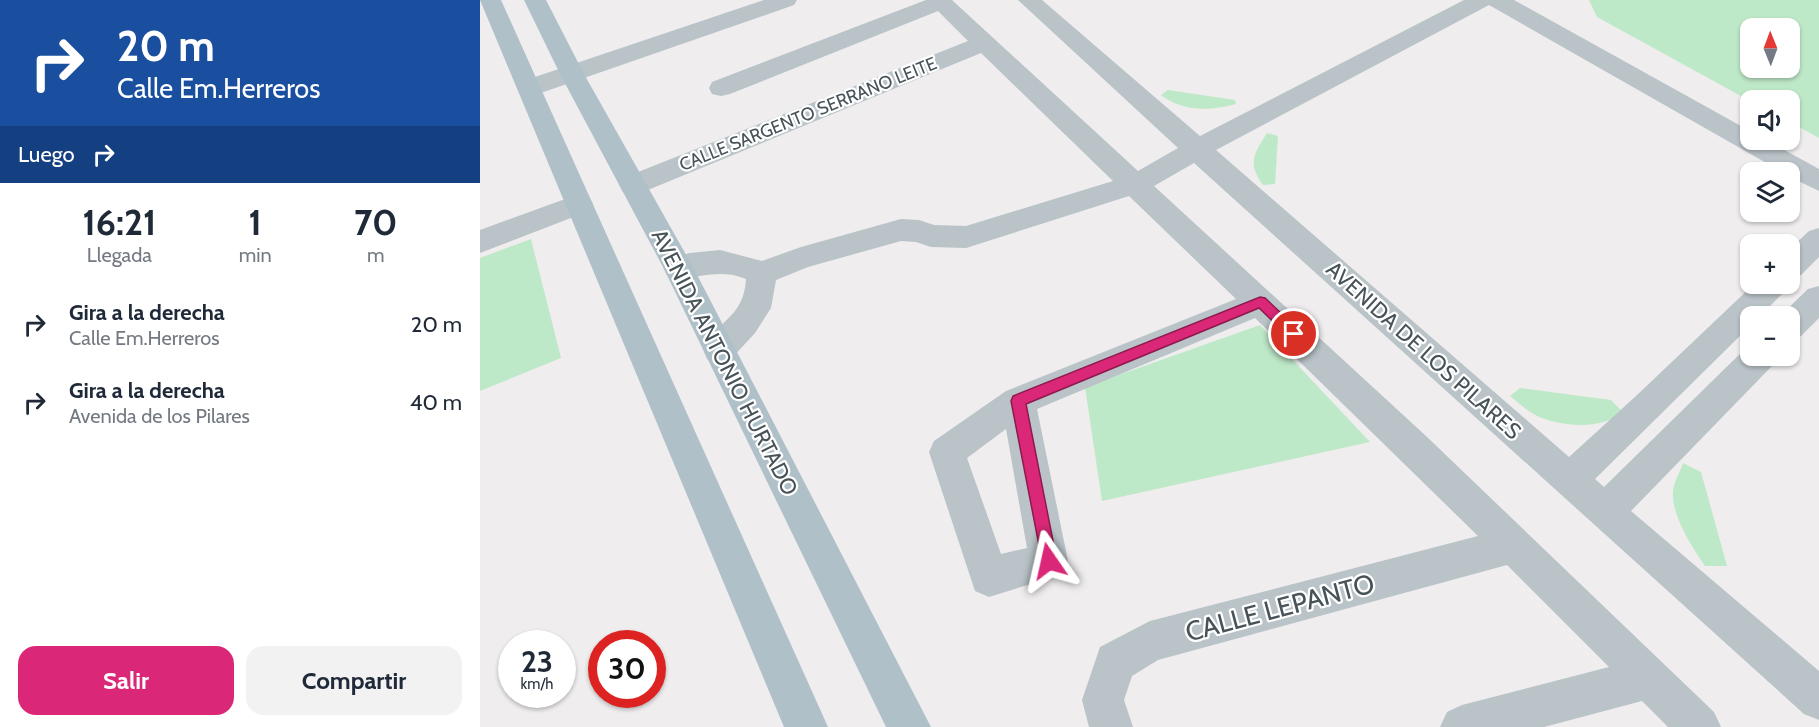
<!DOCTYPE html>
<html lang="es">
<meta charset="utf-8">
<style>
body{margin:0;font-family:Cabin,sans-serif;background:#f2f2f3;color:#1f2937;height:100vh;display:flex;flex-direction:column;font-size:22px;white-space:nowrap}
*{box-sizing:border-box;margin:0}
p{font-size:20px;color:#747a83}
.icon{flex:none;width:33px;height:33px;fill:none;stroke:currentColor;stroke-width:2;stroke-linecap:round;stroke-linejoin:round}
.map{position:relative;flex:1;overflow:hidden}
.details{display:flex;flex-direction:column;background:#fff;width:480px}
.details>*{flex:none}
.guide{background:#1a4fa0;color:#fff;overflow:hidden}
.needle{width:39px;rotate:359deg}
.controls{position:absolute;left:1260px;top:18px;display:grid;gap:12px}
.controls a{display:grid;place-items:center;width:60px;height:60px;border-radius:12px;background:#fff;box-shadow:0 2px 4px #0004;font-size:30px}
.speed{position:absolute;left:18px;top:630px;display:flex;gap:12px;font-size:30px;font-weight:700;text-align:center}
.speed>*{display:grid;place-content:center;width:78px;height:78px;border-radius:50%;background:#fff;box-shadow:0 2px 4px #0004;line-height:1}
.speed small{font-size:15px;font-weight:400}
.speed .limit{border:9px solid #d22;background:#fff;color:#111}
.pin{position:absolute;display:grid;place-items:center;width:51px;height:51px;color:#fff;margin:-26px;border:3px solid #fff;border-radius:50%;box-shadow:0 2px 6px #0007}
.me{position:absolute;width:66px;margin:-33px;rotate:349deg;stroke-linejoin:round;filter:drop-shadow(0 0 4px #0008)}
.turn{display:flex;align-items:center;gap:21px;height:126px;padding:0 18px;font-size:27px}
.turn .icon{width:78px;height:78px;stroke-width:2.5}
.turn b{display:block;font-size:42px;line-height:51px}
.then{display:flex;align-items:center;height:57px;padding:0 18px;background:#0003;gap:12px;font-size:22px}
.eta{display:flex;justify-content:space-evenly;align-items:center;height:102px;text-align:center}
.eta b{font-size:36px;font-weight:700;line-height:42px}
.primary-button{display:flex;gap:12px;margin-top:auto;padding:12px 18px}
.primary-button a{flex:1;height:69px;border-radius:18px;background:#db2777;color:#fff;font-size:24px;font-weight:700;line-height:69px;text-align:center}
.primary-button a+a{background:#f2f2f3;color:#1f2937}
ul{padding:0;list-style:none}
li{display:flex;align-items:center;gap:18px;height:78px;padding:0 18px}
li div{flex:1}
li b{display:block;font-size:22px}
li em{font-style:normal}
main{display:flex;flex:1;min-height:0}
.map>svg:first-child{display:block}
</style>
<main>
<section class="details">
<div class="guide">
<div class="turn"><svg class="icon" aria-label="right" viewBox="0 0 24 24"><path d="M7 20v-9h11M14 6l5 5-5 5"/></svg><div><b>20 m</b>Calle Em.Herreros</div></div>
<div class="then">Luego<svg class="icon" aria-label="right" viewBox="0 0 24 24"><path d="M7 20v-9h11M14 6l5 5-5 5"/></svg></div>
</div>
<div class="eta">
<div><b>16:21</b><p>Llegada</p></div>
<div><b>1</b><p>min</p></div>
<div><b>70</b><p>m</p></div>
</div>
<ul>
<li><svg class="icon" aria-label="right" viewBox="0 0 24 24"><path d="M7 20v-9h11M14 6l5 5-5 5"/></svg><div><b>Gira a la derecha</b><p>Calle Em.Herreros</p></div><em>20 m</em></li>
<li><svg class="icon" aria-label="right" viewBox="0 0 24 24"><path d="M7 20v-9h11M14 6l5 5-5 5"/></svg><div><b>Gira a la derecha</b><p>Avenida de los Pilares</p></div><em>40 m</em></li>
</ul>
<div class="primary-button"><a>Salir</a><a>Compartir</a></div>
</section>
<div class="map">
<svg width="1339" height="727" viewBox="0 0 1339 727">
<rect width="100%" height="100%" fill="#efeded"/>
<g fill="#bee9c8" fill-rule="evenodd">
<path d="M1109 0H1339V138L1310 122V100L1270 101 1117 17ZM1270 28H1310V68H1270Z"/>
<path d="M688 90 755 100 756 104C729 111 703 112 681 95Z"/>
<path d="M787 133 798 136 795 184 783 185C767 163 774 154 787 133Z"/>
<polygon points="51,239 81,358 0,391 0,258"/>
<polygon points="780,325 890,442 622,501 605,387"/>
<path d="M1040 388 1131 400 1143 412C1122 430 1082 427 1057 416 1047 411 1038 402 1030 396Z"/>
<path d="M1203 463 1221 472 1247 566H1225C1212 547 1191 515 1193 491 1194 482 1200 472 1203 463Z"/>
</g>
<g fill="none" stroke-linecap="round" stroke-linejoin="round">
<g fill="#b9c3c8" fill-rule="evenodd">
<polygon points="284,0 317,0 314,5 58,94 49,96 40,94 37,88 40,82"/>
<path d="M446 0H472L658 171 698 148 538 0H562L720 136 984 0H1034L1270 131V140H1286L1339 169V191L1310 177V172H1302L1009 5 736 150 1089 457 1156 396 1274 284H1308L1304 292 1280 316H1270V326L1115 479 1124 487 1268 346H1270V356H1296L1292 366 1151 511 1339 671V720L1324 714 714 163 674 186 946 436 1234 712 1241 727H1188L1162 701 1064 727H960L967 712 982 705 1129 667 1027 565 678 660 652 676 644 700 653 727H609L602 700 620 647 670 621 998 536 775 318 557 409 588 561 583 574 509 597 495 591 449 452 454 441 526 391 756 299 649 196 486 248 451 247 436 242 421 241 328 267 296 280 291 308 275 333 251 359 239 362 227 359 223 349C237 320 264 318 266 279 236 266 213 283 187 275L183 267 187 259 210 253 240 250 282 261 321 247 421 219 439 220 454 225 486 226 633 181 501 53 163 192 153 195 143 192 139 185 143 178 488 41 458 11 250 94 241 96 232 94 229 88 232 82ZM526 429 547 548 521 554 487 458Z"/>
<polygon points="99,194 109,197 113,204 109,211 0,253 0,230"/>
<polygon points="1339,228 1339,257 1321,275 1310,278 1310,249 1329,231"/>
<polygon points="1339,286 1339,318 1321,336 1310,340 1310,316 1300,316 1328,289"/>
</g>
<g fill="#afc0c9" fill-rule="evenodd">
<polygon points="0,0 21,0 348,727 304,727"/>
<polygon points="44,0 66,0 104,74 213,267 451,727 406,727 183,267 80,74"/>
</g>
</g>
<polygon fill="#db2777" stroke="#8e194d" stroke-width="1.5" points="780,297 785,298 819,330 821,334 819,338 810,338 779,308 546,404 577,561 575,566 569,568 563,566 531,401 533,396"/>
<g text-anchor="middle" stroke-width="4.5" stroke-linejoin="round" paint-order="stroke">
<g font-size="18" fill="#475358" stroke="#fff">
<text transform="translate(328 114) rotate(-22)" y="6">CALLE SARGENTO SERRANO LEITE</text>
</g>
<g font-size="22" fill="#475358" stroke="#fff">
<text transform="translate(944 350) rotate(42)" y="8">AVENIDA DE LOS PILARES</text>
<text transform="translate(245 362) rotate(63)" y="8">AVENIDA ANTONIO HURTADO</text>
</g>
<g font-size="27" fill="#475358" stroke="#fff">
<text transform="translate(800 608) rotate(-15)" y="9">CALLE LEPANTO</text>
</g>
</g>
</svg>
<div class="controls">
<a><svg class="needle" viewBox="-14 -14 28 28"><path d="M0-13l5 13h-10z" fill="#e53935"/><path d="M0 13l5-13h-10z" fill="#747a83"/></svg></a>
<a><svg class="icon" aria-label="sound" viewBox="0 0 24 24"><path d="M4 9h4l5-4v14l-5-4H4zM17 9q2 3 0 6"/></svg></a>
<a><svg class="icon" aria-label="layers" viewBox="0 0 24 24"><path d="M12 4l9 5-9 5-9-5zM3 14l9 5 9-5"/></svg></a>
<a>+</a>
<a>−</a>
</div>
<div class="speed"><div>23<small>km/h</small></div><div class="limit">30</div></div>
<div class="pin" style="left:814px;top:334px;background:#d93025"><svg class="icon" aria-label="arrive" viewBox="0 0 24 24"><path d="M6 21V4h12l-3 4 3 4H6"/></svg></div>
<svg class="me" style="left:569px;top:561px" viewBox="-20 -20 40 40"><path d="M0-17L14 15 0 8-14 15z" fill="#db2777" stroke="#fff" stroke-width="4"/></svg>
</div>
</main>
